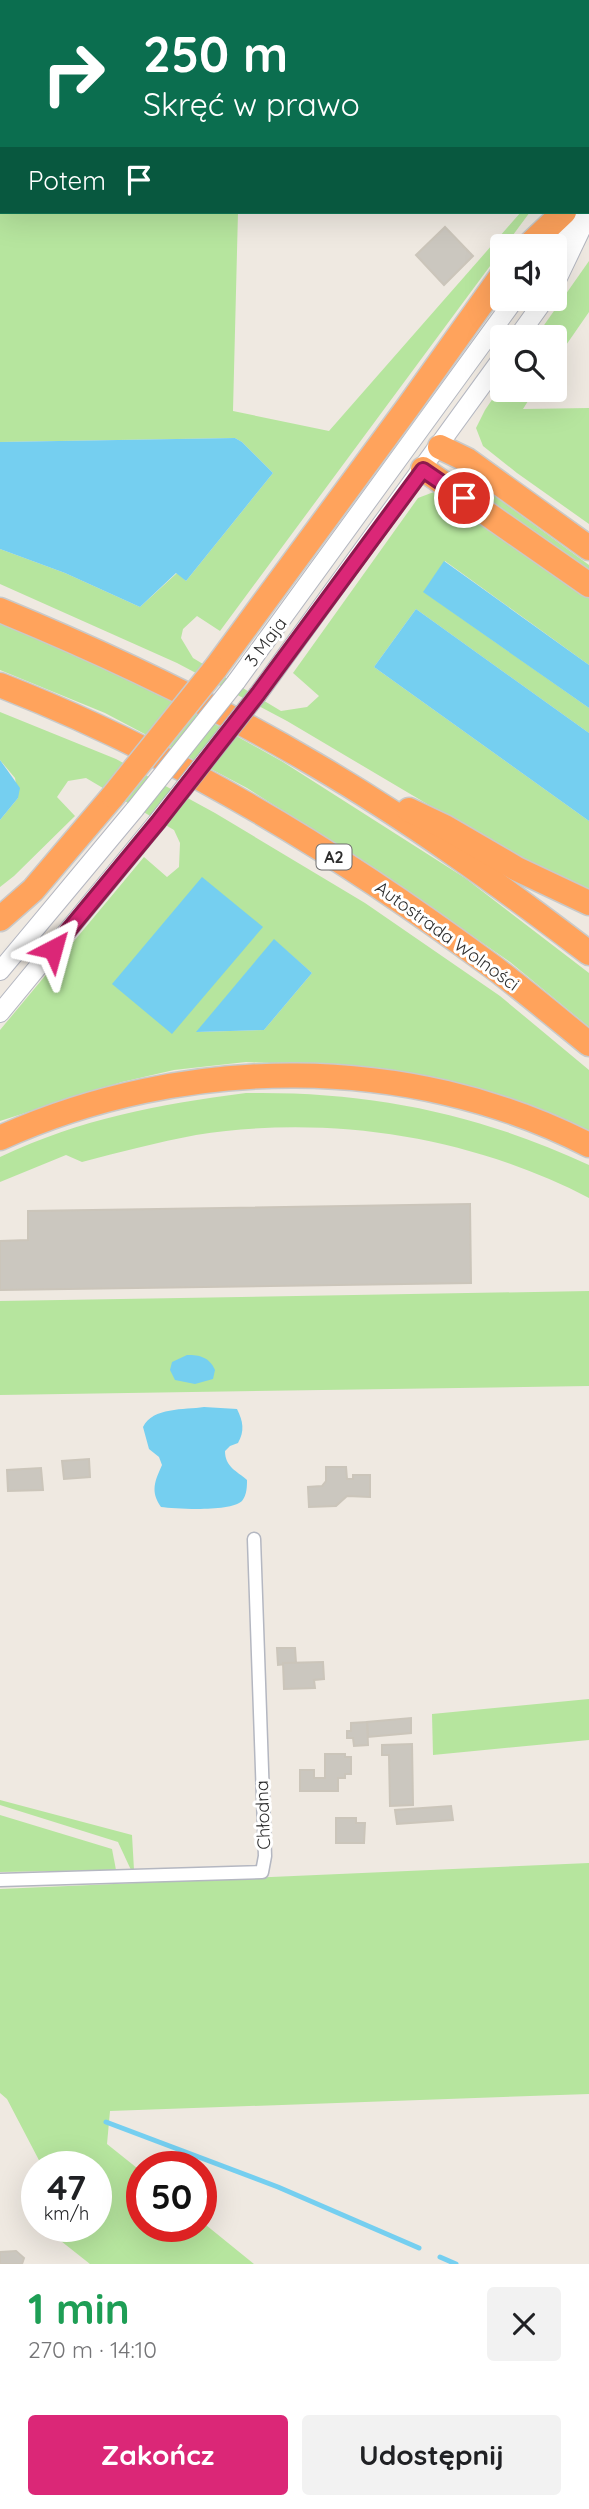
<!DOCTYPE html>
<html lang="pl">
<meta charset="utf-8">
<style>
body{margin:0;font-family:Quicksand,sans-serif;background:#f2f2f2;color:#202124;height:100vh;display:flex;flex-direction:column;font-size:26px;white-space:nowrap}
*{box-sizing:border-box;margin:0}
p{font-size:23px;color:#757577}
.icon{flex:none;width:38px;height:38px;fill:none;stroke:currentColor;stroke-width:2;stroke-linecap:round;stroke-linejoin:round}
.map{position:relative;height:2264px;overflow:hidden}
.sheet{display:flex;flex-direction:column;background:#fff;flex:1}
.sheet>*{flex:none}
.banner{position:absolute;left:0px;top:0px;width:590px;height:214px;box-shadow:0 7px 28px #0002;background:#0b6e4f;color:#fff;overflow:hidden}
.fabs{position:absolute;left:490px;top:234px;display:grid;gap:14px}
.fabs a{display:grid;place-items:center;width:77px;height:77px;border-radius:7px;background:#fff;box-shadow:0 7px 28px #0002;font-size:35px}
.speed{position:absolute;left:21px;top:2151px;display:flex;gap:14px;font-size:35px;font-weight:700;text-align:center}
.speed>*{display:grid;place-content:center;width:91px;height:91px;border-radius:50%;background:#fff;box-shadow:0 7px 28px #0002;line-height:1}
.speed small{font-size:18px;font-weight:400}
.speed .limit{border:10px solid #d22;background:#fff;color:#111}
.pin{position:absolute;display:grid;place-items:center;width:60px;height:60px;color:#fff;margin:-30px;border:4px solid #fff;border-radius:50%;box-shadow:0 2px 7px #0007}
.me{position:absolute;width:77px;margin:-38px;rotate:39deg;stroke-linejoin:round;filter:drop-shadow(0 0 5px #0008)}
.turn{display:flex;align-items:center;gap:24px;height:147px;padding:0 28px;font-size:32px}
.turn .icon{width:91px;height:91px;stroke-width:2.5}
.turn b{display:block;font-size:49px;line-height:60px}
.then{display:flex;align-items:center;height:66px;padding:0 28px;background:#0003;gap:14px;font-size:26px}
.round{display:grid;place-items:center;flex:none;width:74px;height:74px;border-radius:7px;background:#f2f2f2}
.headline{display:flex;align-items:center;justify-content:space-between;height:119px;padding:0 28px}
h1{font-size:42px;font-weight:700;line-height:52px;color:#1e9e55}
.action{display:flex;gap:14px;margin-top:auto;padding:14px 28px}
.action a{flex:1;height:80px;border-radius:7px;background:#db2777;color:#fff;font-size:28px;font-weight:700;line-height:80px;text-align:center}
.action a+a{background:#f2f2f2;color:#202124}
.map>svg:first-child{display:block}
</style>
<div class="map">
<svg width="589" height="2264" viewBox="0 0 589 2264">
<rect width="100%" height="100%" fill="#efe9e1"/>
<g fill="#b6e59e" fill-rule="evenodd">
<polygon points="0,0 239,0 239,2 2,2 0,85"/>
<polygon points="0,204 2,212 238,212 233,411 329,431 521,212 530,212 220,631 197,616 183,629 181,638 193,658 281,711 307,707 319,696 293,673 418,498 439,490 589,597 589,665 445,561 424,592 589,708 589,733 416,609 374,667 589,821 589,893 488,840 287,721 177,663 0,584 0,549 65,573 140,607 177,573 186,581 273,473 242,442 235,438 0,442"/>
<polygon points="589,261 589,312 555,361 555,338 535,338"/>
<polygon points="502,385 502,390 535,390 523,409 589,408 589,524 517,473 483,446 476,428 485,410"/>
<polygon points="454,473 473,480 589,565 589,574 452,475"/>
<polygon points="0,623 152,689 283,762 465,878 589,973 589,1027 510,962 383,874 247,788 105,713 0,670"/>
<path d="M0 712 116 759 215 813 365 903 500 996 589 1070V1132L556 1115 436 1079 362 1067 246 1062 174 1070 122 1082 0 1121V1030L144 857 167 877 179 867 180 843 174 830 86 778 68 781 57 797 75 816 14 876 0 887V820L18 798 15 778 0 760ZM274 940 312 973 264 1030 197 1032Z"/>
<path d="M246 1093C369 1091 477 1113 589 1165V1198C470 1136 329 1114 196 1135 158 1142 120 1152 82 1162L66 1155 0 1182V1157C83 1118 156 1105 246 1093Z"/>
<polygon points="589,1291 589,1386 0,1395 0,1301"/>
<polygon points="589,1699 589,1740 433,1755 432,1714"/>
<polygon points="0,1800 132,1835 134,1870 131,1870 118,1842 0,1805"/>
<polygon points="0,1815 112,1849 116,1870 0,1872"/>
<polygon points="589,1863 589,2094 110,2111 107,2144 142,2172 142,2226 201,2226 201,2221 254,2264 90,2264 42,2226 96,2226 96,2166 42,2166 7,2099 0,2093 0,1889"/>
</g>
<g fill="#75cff0">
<polygon points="235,438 242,442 273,473 186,581 176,573 140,607 65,573 0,549 0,442"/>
<polygon points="444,561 589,665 589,708 423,592"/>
<polygon points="416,609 589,733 589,821 374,667"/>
<polygon points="0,760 20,788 18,798 0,820"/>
<polygon points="202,877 263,927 172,1034 112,984"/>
<polygon points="274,939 312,973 264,1030 196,1032"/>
<path d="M187 1355C200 1355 209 1357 215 1370L213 1379 195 1384 175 1380 170 1370 172 1362Z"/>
<path d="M204 1407 237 1409C243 1421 245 1431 238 1443L230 1446 225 1451C225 1467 237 1471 247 1480 247 1486 247 1495 242 1501 231 1512 177 1509 161 1507 150 1491 155 1481 162 1465L159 1457 149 1449 143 1427C153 1407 184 1410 204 1407Z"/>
</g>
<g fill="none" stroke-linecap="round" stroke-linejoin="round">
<g stroke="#75cff0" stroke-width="5">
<polyline points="106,2122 278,2187 419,2248"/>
<polyline points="440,2257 456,2264"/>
</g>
</g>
<g fill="#cbc7bf" stroke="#cbc5ba" stroke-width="2">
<polygon points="445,227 473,256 444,285 416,255"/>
<polygon points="470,1204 471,1283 0,1290 0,1241 28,1240 28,1211"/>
<polygon points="89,1459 90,1477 64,1479 62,1461"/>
<polygon points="326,1467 346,1467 347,1479 353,1479 353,1475 370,1475 370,1497 347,1496 336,1506 309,1507 308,1487 322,1486 326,1481"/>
<polygon points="41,1468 43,1490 8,1491 7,1470"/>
<polygon points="277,1648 295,1648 296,1663 278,1665"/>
<polygon points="323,1662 324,1679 314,1680 315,1688 284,1689 283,1663"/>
<polygon points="411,1718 411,1733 368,1737 367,1722"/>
<polygon points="367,1722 368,1745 354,1746 353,1738 347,1738 347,1731 351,1731 351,1723"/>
<polygon points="412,1744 413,1805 390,1806 389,1755 382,1755 382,1745"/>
<polygon points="325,1754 345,1754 345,1757 351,1757 351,1774 345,1774 345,1778 338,1778 338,1791 300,1791 300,1770 314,1770 314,1778 325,1778"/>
<polygon points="451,1806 453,1820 397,1824 395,1810"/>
<polygon points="336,1818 356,1818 356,1823 365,1823 364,1843 336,1843"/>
<polygon points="16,2251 24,2258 22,2264 0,2264 0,2252"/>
</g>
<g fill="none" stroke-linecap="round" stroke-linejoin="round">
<defs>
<polyline id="minor" points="0,1880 262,1872 265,1856 254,1539"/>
<g id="secondary">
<polyline points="553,247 579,212"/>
<polyline points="555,284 589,213"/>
<polyline points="517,338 545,299"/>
<polyline points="236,682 515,299"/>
<polyline points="258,694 502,358"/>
<polyline points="0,971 135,809"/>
<polyline points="0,1013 157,822"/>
</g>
<g id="motorway">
<polyline points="588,190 589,189"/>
<polyline points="527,247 564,212"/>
<polyline points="440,447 467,460 589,548"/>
<polyline points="423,469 589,585"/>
<path d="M0 610C107 654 214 705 314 764 410 820 501 886 589 953"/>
<polyline points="215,669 408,407 502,275"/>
<path d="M0 685C177 754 341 854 493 967 526 992 557 1018 589 1044"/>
<polyline points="409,810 445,827 517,869 589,903"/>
<polyline points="0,919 33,890 113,796"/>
<path d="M0 1138C183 1055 408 1052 589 1145"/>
</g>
</defs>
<use href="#minor" stroke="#b4b7c1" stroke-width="15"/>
<use href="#secondary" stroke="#b4b7c1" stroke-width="20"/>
<use href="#motorway" stroke="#c9c9c9" stroke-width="27"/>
<use href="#minor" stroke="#fff" stroke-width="12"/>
<use href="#secondary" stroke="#fff" stroke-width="18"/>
<use href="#motorway" stroke="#ffa35c" stroke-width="24"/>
<defs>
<g id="secondary-bridge">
<polyline points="135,809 236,682"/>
<polyline points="157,822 258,694"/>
</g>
<polyline id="motorway-bridge" points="113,796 215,669"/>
</defs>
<use href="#secondary-bridge" stroke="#b4b7c1" stroke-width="20" stroke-linecap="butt"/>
<use href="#motorway-bridge" stroke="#c9c9c9" stroke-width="27" stroke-linecap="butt"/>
<use href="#secondary-bridge" stroke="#fff" stroke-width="18"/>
<use href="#motorway-bridge" stroke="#ffa35c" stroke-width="24"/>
</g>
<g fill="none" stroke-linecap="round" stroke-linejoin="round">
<defs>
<polyline id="route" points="53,949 158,822 258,694 423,470 464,498"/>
</defs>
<use href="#route" stroke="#8e194d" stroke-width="18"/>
<use href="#route" stroke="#db2777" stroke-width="12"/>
</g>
<g text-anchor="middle" stroke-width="6" stroke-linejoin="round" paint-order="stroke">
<rect fill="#fff" stroke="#6d6d6d" stroke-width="2" x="316.5" y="844.5" width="35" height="25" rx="5"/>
<g font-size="16" font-weight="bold" fill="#2e2e2e">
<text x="334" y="863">A2</text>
</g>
<g font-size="18" fill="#2e2e2e" stroke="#fff">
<text transform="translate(266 642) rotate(-53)" y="6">3 Maja</text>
<text transform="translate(447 936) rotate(36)" y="6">Autostrada Wolności</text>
<text transform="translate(263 1815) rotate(-92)" y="6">Chłodna</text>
</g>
</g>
</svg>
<div class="fabs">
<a><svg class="icon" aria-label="sound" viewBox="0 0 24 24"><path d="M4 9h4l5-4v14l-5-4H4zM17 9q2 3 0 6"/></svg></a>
<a><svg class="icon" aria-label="search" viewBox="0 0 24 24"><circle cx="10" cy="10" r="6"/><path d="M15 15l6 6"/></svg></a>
</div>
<div class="speed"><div>47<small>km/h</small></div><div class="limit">50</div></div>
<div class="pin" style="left:464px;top:498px;background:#d93025"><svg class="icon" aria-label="arrive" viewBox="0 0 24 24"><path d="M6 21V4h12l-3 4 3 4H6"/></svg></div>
<svg class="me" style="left:53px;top:949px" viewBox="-20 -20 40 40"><path d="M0-17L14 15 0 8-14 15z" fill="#db2777" stroke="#fff" stroke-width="4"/></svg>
<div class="banner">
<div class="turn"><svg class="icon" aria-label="right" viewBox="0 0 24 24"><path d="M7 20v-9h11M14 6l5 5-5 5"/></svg><div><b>250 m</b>Skręć w prawo</div></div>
<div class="then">Potem<svg class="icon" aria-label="arrive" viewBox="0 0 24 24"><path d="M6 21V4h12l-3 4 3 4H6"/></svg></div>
</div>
</div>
<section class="sheet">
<div class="headline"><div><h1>1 min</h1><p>270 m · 14:10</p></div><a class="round"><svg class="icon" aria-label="close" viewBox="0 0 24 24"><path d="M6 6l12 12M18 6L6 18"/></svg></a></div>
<div class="action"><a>Zakończ</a><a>Udostępnij</a></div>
</section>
